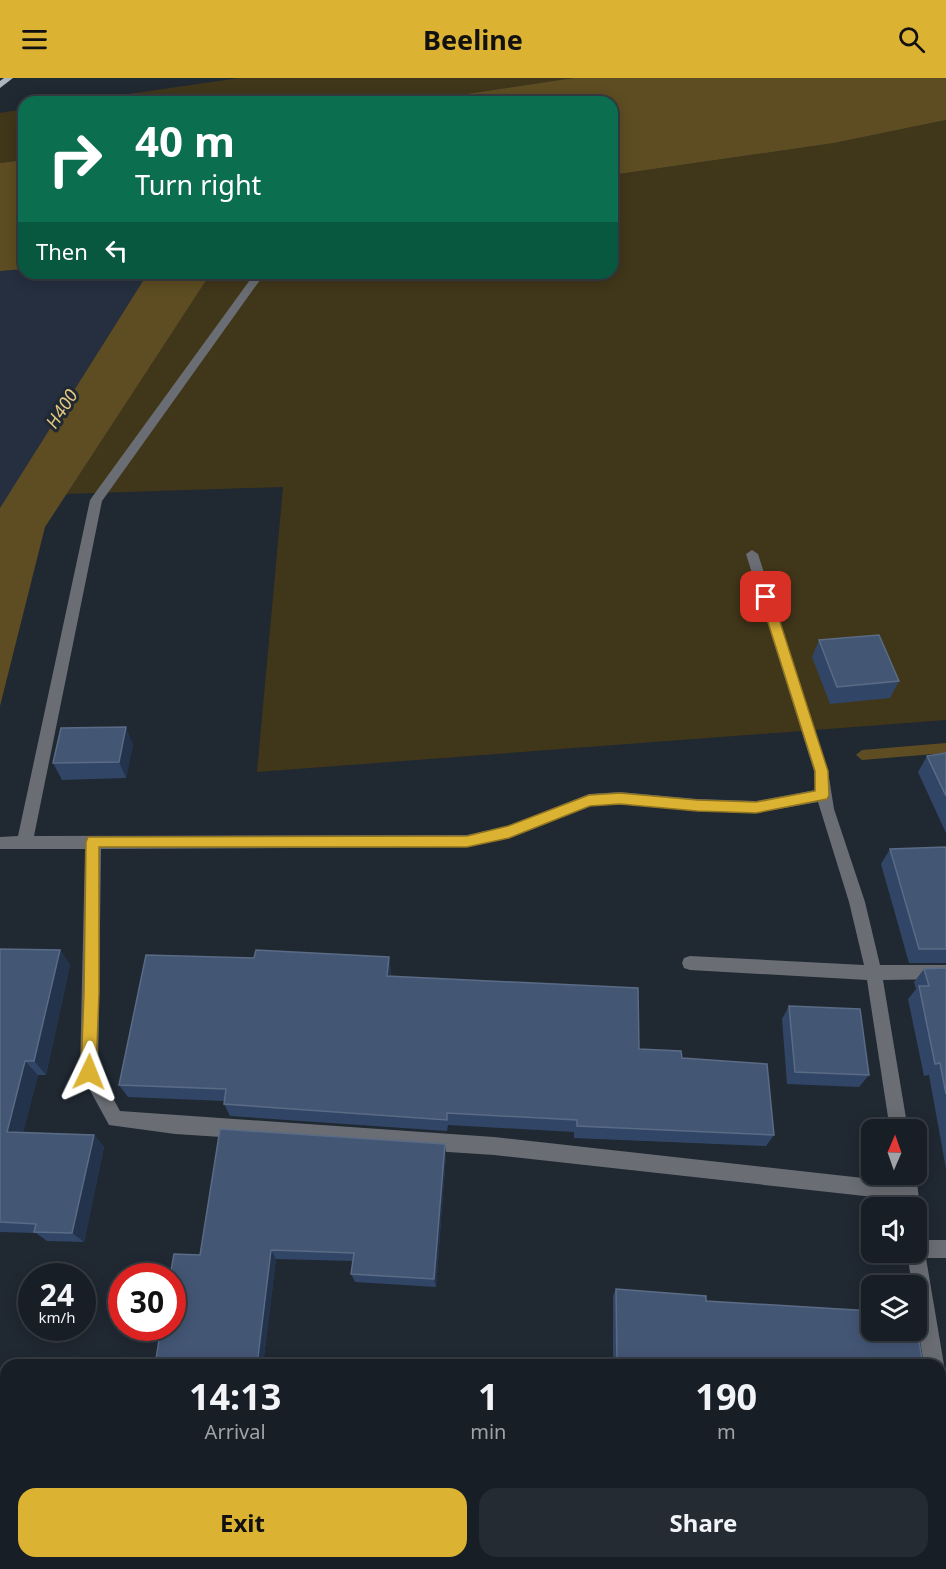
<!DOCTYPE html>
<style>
body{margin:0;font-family:"Noto Sans",sans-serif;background:#252b32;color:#f1f3f6;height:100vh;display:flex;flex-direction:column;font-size:22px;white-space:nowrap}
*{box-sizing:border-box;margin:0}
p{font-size:20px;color:#9fa2a7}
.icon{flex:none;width:33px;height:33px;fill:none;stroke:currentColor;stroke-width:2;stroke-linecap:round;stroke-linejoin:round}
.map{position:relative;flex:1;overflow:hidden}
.sheet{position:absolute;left:0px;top:1281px;width:946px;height:210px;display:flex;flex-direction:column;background:#181e26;border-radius:18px 18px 0 0;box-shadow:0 3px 15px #0003,0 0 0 2px #363c43}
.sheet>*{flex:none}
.banner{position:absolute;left:18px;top:18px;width:600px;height:183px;border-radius:18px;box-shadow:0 3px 15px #0003,0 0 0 2px #363c43;background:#0b6e4f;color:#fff;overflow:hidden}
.needle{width:39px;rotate:2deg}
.tools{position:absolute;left:861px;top:1041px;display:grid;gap:12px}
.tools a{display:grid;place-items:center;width:66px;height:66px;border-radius:12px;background:#181e26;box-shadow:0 3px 15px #0003,0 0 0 2px #363c43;font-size:30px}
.speed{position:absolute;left:18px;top:1185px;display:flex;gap:12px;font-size:30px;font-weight:700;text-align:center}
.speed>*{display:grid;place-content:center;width:78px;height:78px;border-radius:50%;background:#181e26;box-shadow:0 3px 15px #0003,0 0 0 2px #363c43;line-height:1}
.speed small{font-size:15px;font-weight:400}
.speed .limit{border:9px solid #d22;background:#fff;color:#111}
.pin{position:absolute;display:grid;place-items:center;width:51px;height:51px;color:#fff;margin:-26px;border-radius:12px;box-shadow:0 3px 9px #0006}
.me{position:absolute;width:66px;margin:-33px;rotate:2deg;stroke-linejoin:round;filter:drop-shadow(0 0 4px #0008)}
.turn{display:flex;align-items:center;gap:21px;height:126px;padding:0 18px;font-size:27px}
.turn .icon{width:78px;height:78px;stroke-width:2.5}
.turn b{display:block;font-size:42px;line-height:51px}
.then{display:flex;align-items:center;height:57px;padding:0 18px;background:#0003;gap:12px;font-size:22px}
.eta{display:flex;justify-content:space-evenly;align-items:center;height:102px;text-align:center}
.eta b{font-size:36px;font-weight:700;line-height:42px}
.button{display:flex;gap:12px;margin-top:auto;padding:12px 18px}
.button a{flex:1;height:69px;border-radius:18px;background:#dcb233;color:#111;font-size:24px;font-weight:700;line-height:69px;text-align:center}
.button a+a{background:#252b32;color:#f1f3f6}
header{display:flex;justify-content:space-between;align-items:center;height:78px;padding:0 18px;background:#dcb233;color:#111;font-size:27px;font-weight:700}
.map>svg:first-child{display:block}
</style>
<header><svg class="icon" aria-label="menu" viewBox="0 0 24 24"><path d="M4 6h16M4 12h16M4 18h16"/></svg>Beeline<svg class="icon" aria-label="search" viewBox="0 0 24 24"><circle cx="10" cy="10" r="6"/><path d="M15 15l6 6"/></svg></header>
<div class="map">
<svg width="946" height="1491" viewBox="0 0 946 1491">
<rect width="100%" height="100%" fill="#202832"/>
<polygon fill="#252f3f" points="24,191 24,195 148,195 0,430 0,193"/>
<g fill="#40361a">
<polygon points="239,0 573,0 412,24 73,24"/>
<polygon points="24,31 24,82 0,85 0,35"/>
<polygon points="946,42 946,642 257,694 283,409 66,416 211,195 612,195 612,97 834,65"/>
</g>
<g fill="#5e4d22">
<polygon points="573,0 946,0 946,42 834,65 612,97 612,24 412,24"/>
<polygon points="24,82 24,191 0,193 0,85"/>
<polygon points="148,195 211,195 45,449 0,628 0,430"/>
</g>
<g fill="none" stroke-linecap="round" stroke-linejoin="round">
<polygon fill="#5e4d22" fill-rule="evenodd" points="946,665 946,675 862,682 856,677 862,672"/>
<g fill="#6a6e74" fill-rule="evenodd">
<polygon points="255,195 265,195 102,423 34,758 467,757 508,748 589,716 620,714 697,721 756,723 815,712 814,693 746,476 752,472 758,476 828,693 834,731 865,824 880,887 946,887 946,901 883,902 908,1052 890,1052 867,902 690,892 684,890 682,885 684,880 690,878 864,887 849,824 818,724 756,735 697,733 620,726 590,728 509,760 467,769 101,771 98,993 120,1033 494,1059 899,1104 898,1096 916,1096 920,1130 917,1136 916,1130 902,1130 901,1122 494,1077 175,1056 109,1047 80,994 85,771 0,771 0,759 18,758 90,422"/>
<polygon points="916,1162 946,1162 946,1180 926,1180 944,1287 940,1294 940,1287 924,1287 916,1238 916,1208 912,1208 907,1174 916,1174"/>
<polygon points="940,1301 946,1302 946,1367 940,1365"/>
<polygon points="940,1443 946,1443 946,1465 940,1464"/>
</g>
<polygon fill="#adb5c1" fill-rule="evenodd" points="4,0 13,0 0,10 0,3"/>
</g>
<g fill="#314666">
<polygon points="819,562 899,603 890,620 830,626 812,579"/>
<polygon points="133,666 126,700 62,702 53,685"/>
<polygon points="946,675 946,755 918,694 927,678"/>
<polygon points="946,769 946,885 909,885 881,786 890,771"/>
<polygon points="0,871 60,872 70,887 46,997 38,997 23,1054 94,1057 104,1069 84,1164 47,1163 36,1155 0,1154"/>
<polygon points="389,879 391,894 391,898 639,971 682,980 774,1057 766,1068 574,1060 574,1054 448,1047 447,1053 230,1038 224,1026 224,1023 128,1019 119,1007 254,880"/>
<polygon points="946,890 946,1091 929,997 924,998 908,921 916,911 914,904 924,891"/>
<polygon points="789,928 869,997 859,1009 787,1006 782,941"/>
<polygon points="445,1066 446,1076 436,1209 355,1204 351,1196 353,1183 276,1181 263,1287 155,1287 200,1177"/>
<polygon points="616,1211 706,1223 923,1287 613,1287 613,1218"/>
</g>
<g fill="#23334c">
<polygon points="126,649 133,666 126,700 119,684"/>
<polygon points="60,872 70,887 46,997 34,983"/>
<polygon points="389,879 391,894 389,912 387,898"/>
<polygon points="25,983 38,997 20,1066 7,1054"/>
<polygon points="94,1057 104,1069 84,1164 72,1155"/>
<polygon points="445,1066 446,1076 436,1209 434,1201"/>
<polygon points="271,1172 276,1181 263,1287 257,1287"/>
</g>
<g fill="#435674" stroke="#5a6b85" stroke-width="1.5">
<polygon points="879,557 899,603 837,609 819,562"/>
<polygon points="126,649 119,684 53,685 61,650"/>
<polygon points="946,675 946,718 927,678"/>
<polygon points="946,769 946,871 919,871 890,771"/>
<polygon points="0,871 60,872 34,983 25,983 7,1054 94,1057 72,1155 34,1154 36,1146 0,1144"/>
<polygon points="256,872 389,879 387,898 638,910 639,971 681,973 682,980 767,986 774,1057 577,1048 577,1042 447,1035 447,1042 224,1026 226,1011 119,1007 146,877 254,880"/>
<polygon points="946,890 946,1016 940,985 935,986 919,908 929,908 924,891"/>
<polygon points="789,928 860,931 869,997 795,994"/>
<polygon points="220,1051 445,1066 434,1201 351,1196 354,1175 271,1172 257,1287 155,1287 161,1250 172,1250 172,1198 170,1198 174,1176 200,1177"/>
<polygon points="616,1211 706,1218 706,1223 872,1233 872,1252 916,1252 916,1245 923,1287 617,1287"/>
</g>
<polygon fill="#dcb233" stroke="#8f7421" stroke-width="1.5" points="766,515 772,519 828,693 829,717 827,721 756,735 697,733 620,726 590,728 509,760 467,769 99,769 99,915 96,994 94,999 89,1002 83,999 81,994 84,915 86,764 88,759 467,758 508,748 589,717 620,715 697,722 756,724 815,713 815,693 760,519"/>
<g text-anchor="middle" stroke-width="6" stroke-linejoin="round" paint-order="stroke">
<g font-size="18" font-style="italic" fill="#e5c983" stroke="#202832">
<text transform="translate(62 331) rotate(-57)" y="6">H400</text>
</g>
</g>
</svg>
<div class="tools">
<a><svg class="needle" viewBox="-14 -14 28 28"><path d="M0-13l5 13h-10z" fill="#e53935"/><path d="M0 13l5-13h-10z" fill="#9fa2a7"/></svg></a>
<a><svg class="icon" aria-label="sound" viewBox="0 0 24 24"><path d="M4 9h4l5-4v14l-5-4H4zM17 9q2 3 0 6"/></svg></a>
<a><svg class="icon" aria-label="layers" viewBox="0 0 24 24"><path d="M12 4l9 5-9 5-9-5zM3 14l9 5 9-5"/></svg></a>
</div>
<div class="speed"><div>24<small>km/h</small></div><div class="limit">30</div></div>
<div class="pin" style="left:766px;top:519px;background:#d93025"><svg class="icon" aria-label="arrive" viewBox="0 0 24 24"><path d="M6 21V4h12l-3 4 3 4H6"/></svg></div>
<svg class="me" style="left:89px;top:994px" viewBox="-20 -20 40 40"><path d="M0-17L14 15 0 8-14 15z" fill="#dcb233" stroke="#fff" stroke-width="4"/></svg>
<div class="banner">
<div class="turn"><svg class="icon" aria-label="right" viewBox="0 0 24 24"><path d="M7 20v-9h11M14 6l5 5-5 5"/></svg><div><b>40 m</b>Turn right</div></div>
<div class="then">Then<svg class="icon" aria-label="left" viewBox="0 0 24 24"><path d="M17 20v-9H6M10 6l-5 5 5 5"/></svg></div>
</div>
<section class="sheet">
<div class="eta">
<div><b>14:13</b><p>Arrival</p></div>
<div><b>1</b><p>min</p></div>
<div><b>190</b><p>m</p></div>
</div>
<div class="button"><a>Exit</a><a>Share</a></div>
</section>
</div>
